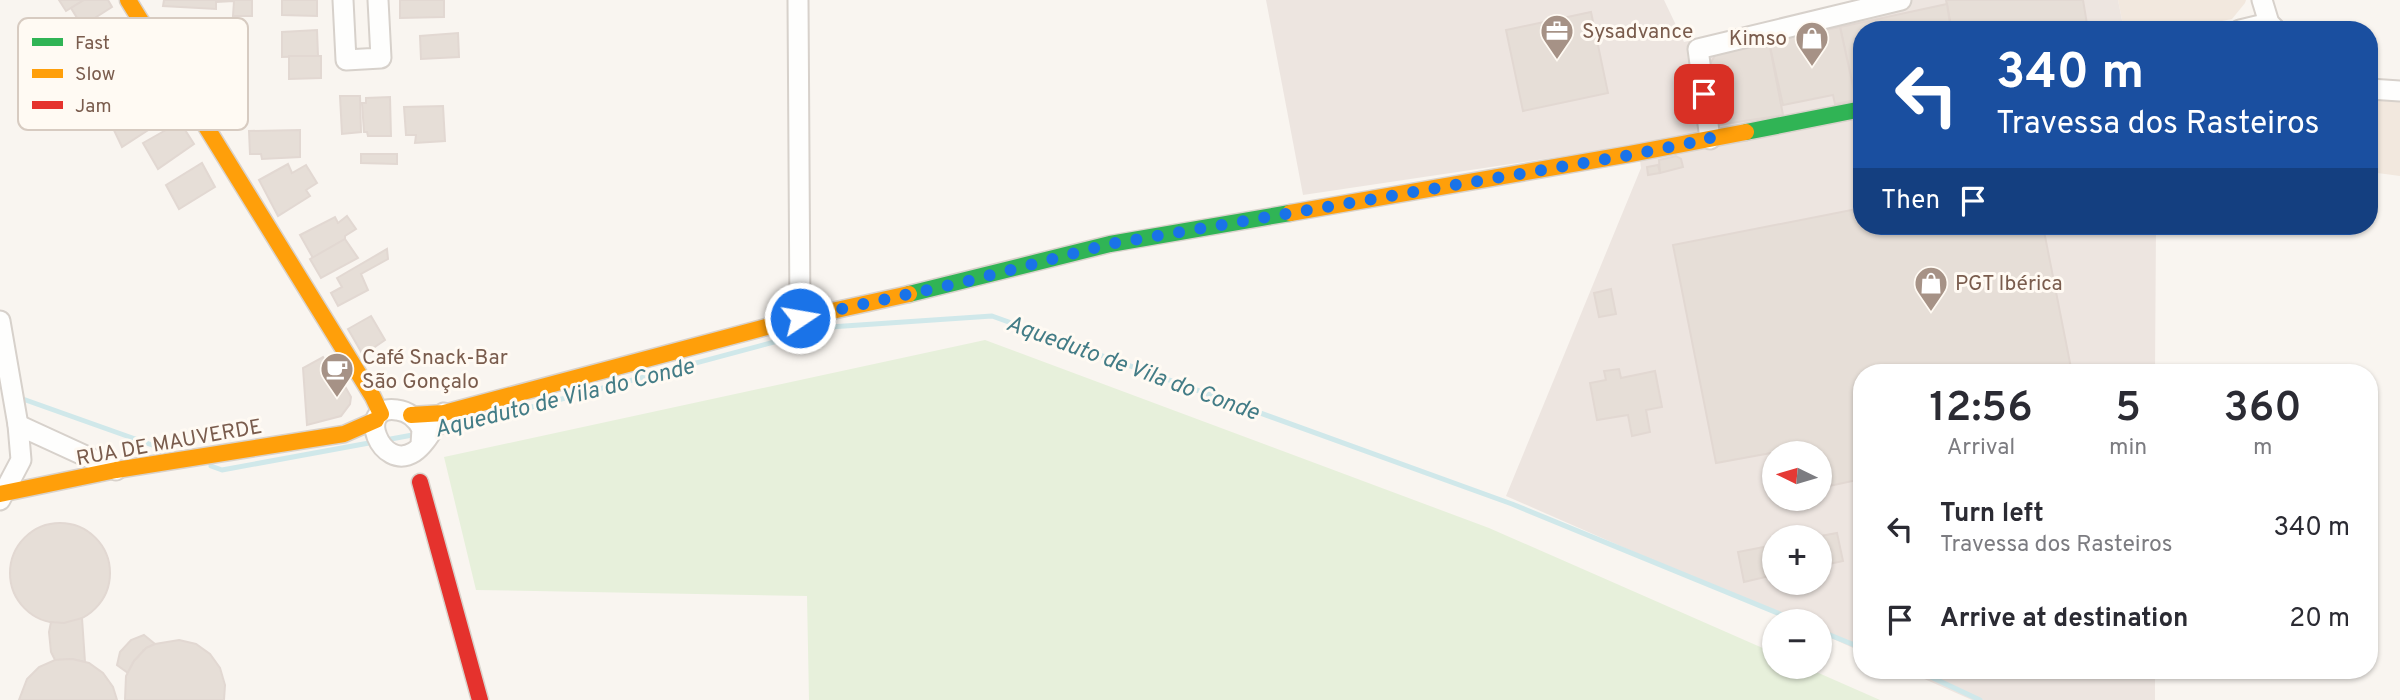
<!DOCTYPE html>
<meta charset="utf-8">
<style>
body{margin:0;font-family:Overpass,sans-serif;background:#f7f7f7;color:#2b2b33;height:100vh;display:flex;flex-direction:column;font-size:26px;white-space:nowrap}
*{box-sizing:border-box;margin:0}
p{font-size:23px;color:#7c7c81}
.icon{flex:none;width:38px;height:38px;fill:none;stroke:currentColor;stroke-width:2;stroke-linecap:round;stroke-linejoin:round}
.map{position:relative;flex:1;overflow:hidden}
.details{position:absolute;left:1853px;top:364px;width:525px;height:315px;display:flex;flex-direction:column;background:#fff;border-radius:28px;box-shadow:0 2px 5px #0004}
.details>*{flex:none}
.guide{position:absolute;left:1853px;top:21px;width:525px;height:214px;border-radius:28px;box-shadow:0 2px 5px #0004;background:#1a4fa0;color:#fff;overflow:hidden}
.needle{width:46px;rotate:275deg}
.buttons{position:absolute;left:1762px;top:441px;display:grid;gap:14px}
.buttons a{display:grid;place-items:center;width:70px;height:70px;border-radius:50%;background:#fff;box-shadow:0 2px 5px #0004;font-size:35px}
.pin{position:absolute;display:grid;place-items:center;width:60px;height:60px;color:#fff;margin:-30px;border-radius:14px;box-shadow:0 4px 10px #0006}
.me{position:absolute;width:77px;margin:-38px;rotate:78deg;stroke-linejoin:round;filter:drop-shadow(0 0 5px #0008)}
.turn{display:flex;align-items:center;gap:24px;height:147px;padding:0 28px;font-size:32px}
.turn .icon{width:91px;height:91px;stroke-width:2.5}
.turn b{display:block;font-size:49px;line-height:60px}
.then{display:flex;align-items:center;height:66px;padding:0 28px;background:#0003;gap:14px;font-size:26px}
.eta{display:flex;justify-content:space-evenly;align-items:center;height:119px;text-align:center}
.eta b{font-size:42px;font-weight:600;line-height:49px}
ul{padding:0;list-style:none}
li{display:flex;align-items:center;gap:21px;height:91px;padding:0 28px}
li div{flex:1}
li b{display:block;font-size:26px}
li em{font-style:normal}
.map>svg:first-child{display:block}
</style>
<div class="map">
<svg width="2400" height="700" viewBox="0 0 2400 700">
<rect width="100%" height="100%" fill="#f9f5f0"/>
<g fill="#f2e8de">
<polygon points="2118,0 2246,0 2245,3 2232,19 2177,30 2124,30"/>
<polygon points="2370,96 2400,99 2400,176 2370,172"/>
</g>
<g fill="#ede5e0" fill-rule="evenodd">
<path d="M1266 0H1664L1684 42 1889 0H2118L2124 30H1862V226H2156L2155 373H1862V652L1820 633V621H1792L1506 496 1641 168 1638 145 1303 195ZM1774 453H1820V499H1774ZM1774 537H1820V583H1774Z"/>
<polygon points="1904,670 2155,670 2155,700 1972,700"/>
</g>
<polygon fill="#e7f0db" points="985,340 1489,528 1774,653 1774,667 1805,667 1880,700 809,700 807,596 476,590 444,457"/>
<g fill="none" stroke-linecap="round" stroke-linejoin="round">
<g stroke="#d0e8ea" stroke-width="5">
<polyline points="20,398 169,451"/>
<polyline points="438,430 465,425 830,327 992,316 1512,504 1797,621"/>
<polyline points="211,466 222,470 418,434"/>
<polyline points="1820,631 1862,648"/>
<polyline points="1916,670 1980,700"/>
</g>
</g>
<g fill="#e6ded7" stroke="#e2d8d2" stroke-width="2">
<polygon points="59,0 84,0 66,11"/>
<polygon points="84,0 108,0 112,7 82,26 71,8"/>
<polygon points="164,0 252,0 252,16 233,16 234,1 216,2 216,9 163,6"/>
<polygon points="282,0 317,0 317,16 282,15"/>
<polygon points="400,0 444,0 444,17 400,18"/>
<polygon points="1946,0 2083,0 2088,30 1952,30"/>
<polygon points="1947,4 1951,30 1862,30 1862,98 1856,100 1840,27"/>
<polygon points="1591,12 1608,93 1523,111 1506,30"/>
<polygon points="1840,27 1856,100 1835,104 1833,95 1783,105 1769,42"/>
<polygon points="317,30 318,56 282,57 282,32"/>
<polygon points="458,33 459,57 421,59 420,36"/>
<polygon points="1769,42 1783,115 1718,125 1706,70 1718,51"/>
<polygon points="289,56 321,56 321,78 289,79"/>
<polygon points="161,93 173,114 122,147 111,124"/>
<polygon points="340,96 360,96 361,132 342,134"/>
<polygon points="390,97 391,136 368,136 367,132 364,132 362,103 366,103 366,98"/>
<polygon points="443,106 445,141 415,143 416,135 406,135 404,107"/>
<polygon points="180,122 194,144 158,169 143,143"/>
<polygon points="300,130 300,157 262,159 261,154 250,154 249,131"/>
<polygon points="361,154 397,154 397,164 361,163"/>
<polygon points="1676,156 1681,159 1683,167 1660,173 1659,160"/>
<polygon points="202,163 215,187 179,209 166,185"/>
<polygon points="288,164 292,173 306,165 317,183 306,190 310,196 278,216 259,180"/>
<polygon points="1658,165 1660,173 1648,175 1647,167"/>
<polygon points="1862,208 1862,226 2043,226 2072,373 1862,373 1862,479 1820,488 1820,453 1774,453 1774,471 1771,453 1716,463 1673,245"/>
<polygon points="347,216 356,229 345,236 345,239 313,258 300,235 335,217 338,223"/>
<polygon points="345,239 358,258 321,278 310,259"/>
<polygon points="387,249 388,259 361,274 368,290 338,306 331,293 342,287 337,278"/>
<polygon points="1611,289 1616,314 1599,317 1594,293"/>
<polygon points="371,316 385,340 363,355 348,329"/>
<polygon points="323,357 332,372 335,369 351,397 350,404 341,416 307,425 303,368"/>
<polygon points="1619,369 1621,378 1655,371 1662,407 1646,410 1650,432 1632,436 1628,415 1597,420 1590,383 1606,380 1604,371"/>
<circle cx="60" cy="573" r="50"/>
<polygon points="1837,533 1843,561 1820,566 1820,537 1815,537"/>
<polygon points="1774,545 1774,575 1744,582 1738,552"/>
<polygon points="82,618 85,662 72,659 55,660 51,652 49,632 51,622 64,623"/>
<polygon points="144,635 155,644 146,648 134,661 128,673 117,665 120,652 131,640"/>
<polygon points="179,640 196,644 210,654 220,668 225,685 224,700 125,700 126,676 134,661 146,648 155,644"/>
<polygon points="72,659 89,663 103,673 113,687 117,700 19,700 27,679 39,667 55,660"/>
</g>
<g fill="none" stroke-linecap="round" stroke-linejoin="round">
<defs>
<g id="street">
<polyline points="343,0 346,60 381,58 378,0"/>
<polyline points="798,0 800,318"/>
<polyline points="2262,0 2269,23 2276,30"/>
<polyline points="2240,30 2269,23"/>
<polyline points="2370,89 2400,91"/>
<polyline points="1710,139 1698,49 1901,0"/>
<polyline points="0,321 18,425 21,460 0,500"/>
<polyline points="18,425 116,470"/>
<path d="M421 444 422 429C417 419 408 411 397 410 354 404 381 473 414 452 426 444 435 425 444 413"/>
</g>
<g id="fast">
<polyline points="1746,132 1862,109"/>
<polyline points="909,294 1110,244 1290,213"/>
</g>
<g id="slow">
<polyline points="128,0 373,397 381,414"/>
<polyline points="1290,213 1630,154 1746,132"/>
<polyline points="411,415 444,413 800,318 909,294"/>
<polyline points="0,494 116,470 344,434 376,420"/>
</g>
<polyline id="jam" points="420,482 480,700"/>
</defs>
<use href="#street" stroke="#d7d1cb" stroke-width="23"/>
<use href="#fast" stroke="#d9d2cb" stroke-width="19"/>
<use href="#slow" stroke="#d9d2cb" stroke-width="19"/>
<use href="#jam" stroke="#d9d2cb" stroke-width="19"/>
<use href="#street" stroke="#fefefd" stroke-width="19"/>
<use href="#fast" stroke="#30b455" stroke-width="16"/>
<use href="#slow" stroke="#ff9f0a" stroke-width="16"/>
<use href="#jam" stroke="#e5322d" stroke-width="16"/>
</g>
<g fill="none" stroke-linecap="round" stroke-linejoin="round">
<polyline stroke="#1a73e8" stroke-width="12" stroke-dasharray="0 21.6" points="800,318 964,282 1110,244 1630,155 1710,139 1704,94"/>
</g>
<defs>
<symbol id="office-pin" viewBox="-11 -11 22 30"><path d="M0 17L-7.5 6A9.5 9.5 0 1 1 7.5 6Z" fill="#a69286" stroke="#fffaf3"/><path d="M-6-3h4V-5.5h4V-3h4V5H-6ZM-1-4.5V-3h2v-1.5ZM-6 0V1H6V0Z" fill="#fff"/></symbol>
<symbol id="shop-pin" viewBox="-11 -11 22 30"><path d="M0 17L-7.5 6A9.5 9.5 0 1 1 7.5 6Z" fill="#a69286" stroke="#fffaf3"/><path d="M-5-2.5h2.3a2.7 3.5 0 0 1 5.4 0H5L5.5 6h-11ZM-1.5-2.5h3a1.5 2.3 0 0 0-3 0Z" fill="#fff"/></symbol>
<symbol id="cafe-pin" viewBox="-11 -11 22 30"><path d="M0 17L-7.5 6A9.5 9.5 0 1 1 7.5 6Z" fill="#a69286" stroke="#fffaf3"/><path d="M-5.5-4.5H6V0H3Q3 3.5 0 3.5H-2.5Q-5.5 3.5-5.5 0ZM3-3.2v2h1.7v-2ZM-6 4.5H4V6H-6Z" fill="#fff"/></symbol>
</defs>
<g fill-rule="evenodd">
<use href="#office-pin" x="1538" y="12" width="38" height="52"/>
<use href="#shop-pin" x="1793" y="19" width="38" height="52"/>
<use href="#shop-pin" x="1912" y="264" width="38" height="52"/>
<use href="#cafe-pin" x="318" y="350" width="38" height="52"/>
</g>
<g text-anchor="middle" stroke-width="6" stroke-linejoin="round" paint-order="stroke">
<g font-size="21" fill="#7a5c4d" stroke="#fffaf3" text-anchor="start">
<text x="1582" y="38">Sysadvance</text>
<text x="1787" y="45" text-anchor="end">Kimso</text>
<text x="1955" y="290">PGT Ibérica</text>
<text x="362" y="364">Café Snack-Bar<tspan x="362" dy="24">São Gonçalo</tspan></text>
</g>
<g font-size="21" fill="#7a5c4d" stroke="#fffaf3">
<text transform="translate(169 442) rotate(-10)" y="7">RUA DE MAUVERDE</text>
</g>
<g font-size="23" font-style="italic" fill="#437c86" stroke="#fffaf3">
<text transform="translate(1133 367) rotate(20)" y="8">Aqueduto de Vila do Conde</text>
<text transform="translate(564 397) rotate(-14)" y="8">Aqueduto de Vila do Conde</text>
</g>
</g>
<rect x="18" y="18" width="230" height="112" rx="10" fill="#fffaf3" stroke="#d7cbc1" stroke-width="2"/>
<rect x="32" y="38" width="31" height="8" fill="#30b455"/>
<rect x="32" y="69" width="31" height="9" fill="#ff9f0a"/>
<rect x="32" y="101" width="31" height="8" fill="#e5322d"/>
<g font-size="19" fill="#7a5c4d">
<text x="75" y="49">Fast</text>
<text x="75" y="80">Slow</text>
<text x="75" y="112">Jam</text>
</g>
</svg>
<div class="buttons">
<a><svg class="needle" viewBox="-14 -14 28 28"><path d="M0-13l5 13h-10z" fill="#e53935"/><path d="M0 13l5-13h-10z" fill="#7c7c81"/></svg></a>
<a>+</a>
<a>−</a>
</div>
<div class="pin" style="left:1704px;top:94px;background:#d93025"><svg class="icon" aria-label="arrive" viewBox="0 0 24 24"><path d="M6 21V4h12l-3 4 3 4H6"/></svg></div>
<svg class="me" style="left:800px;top:318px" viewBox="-20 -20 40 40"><circle r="17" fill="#1a73e8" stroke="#fff" stroke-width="3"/><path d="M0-11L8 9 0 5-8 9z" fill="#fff"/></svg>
<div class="guide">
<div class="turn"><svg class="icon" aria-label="left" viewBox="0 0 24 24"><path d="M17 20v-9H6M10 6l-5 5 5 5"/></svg><div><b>340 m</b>Travessa dos Rasteiros</div></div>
<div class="then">Then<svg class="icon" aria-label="arrive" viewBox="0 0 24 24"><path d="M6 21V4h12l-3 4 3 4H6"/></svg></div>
</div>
<section class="details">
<div class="eta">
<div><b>12:56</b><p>Arrival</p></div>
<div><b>5</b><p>min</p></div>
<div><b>360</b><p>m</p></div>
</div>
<ul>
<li><svg class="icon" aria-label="left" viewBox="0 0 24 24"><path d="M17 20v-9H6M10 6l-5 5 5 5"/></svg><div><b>Turn left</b><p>Travessa dos Rasteiros</p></div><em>340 m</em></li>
<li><svg class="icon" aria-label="arrive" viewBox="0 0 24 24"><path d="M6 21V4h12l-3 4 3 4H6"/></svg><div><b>Arrive at destination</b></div><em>20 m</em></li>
</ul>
</section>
</div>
